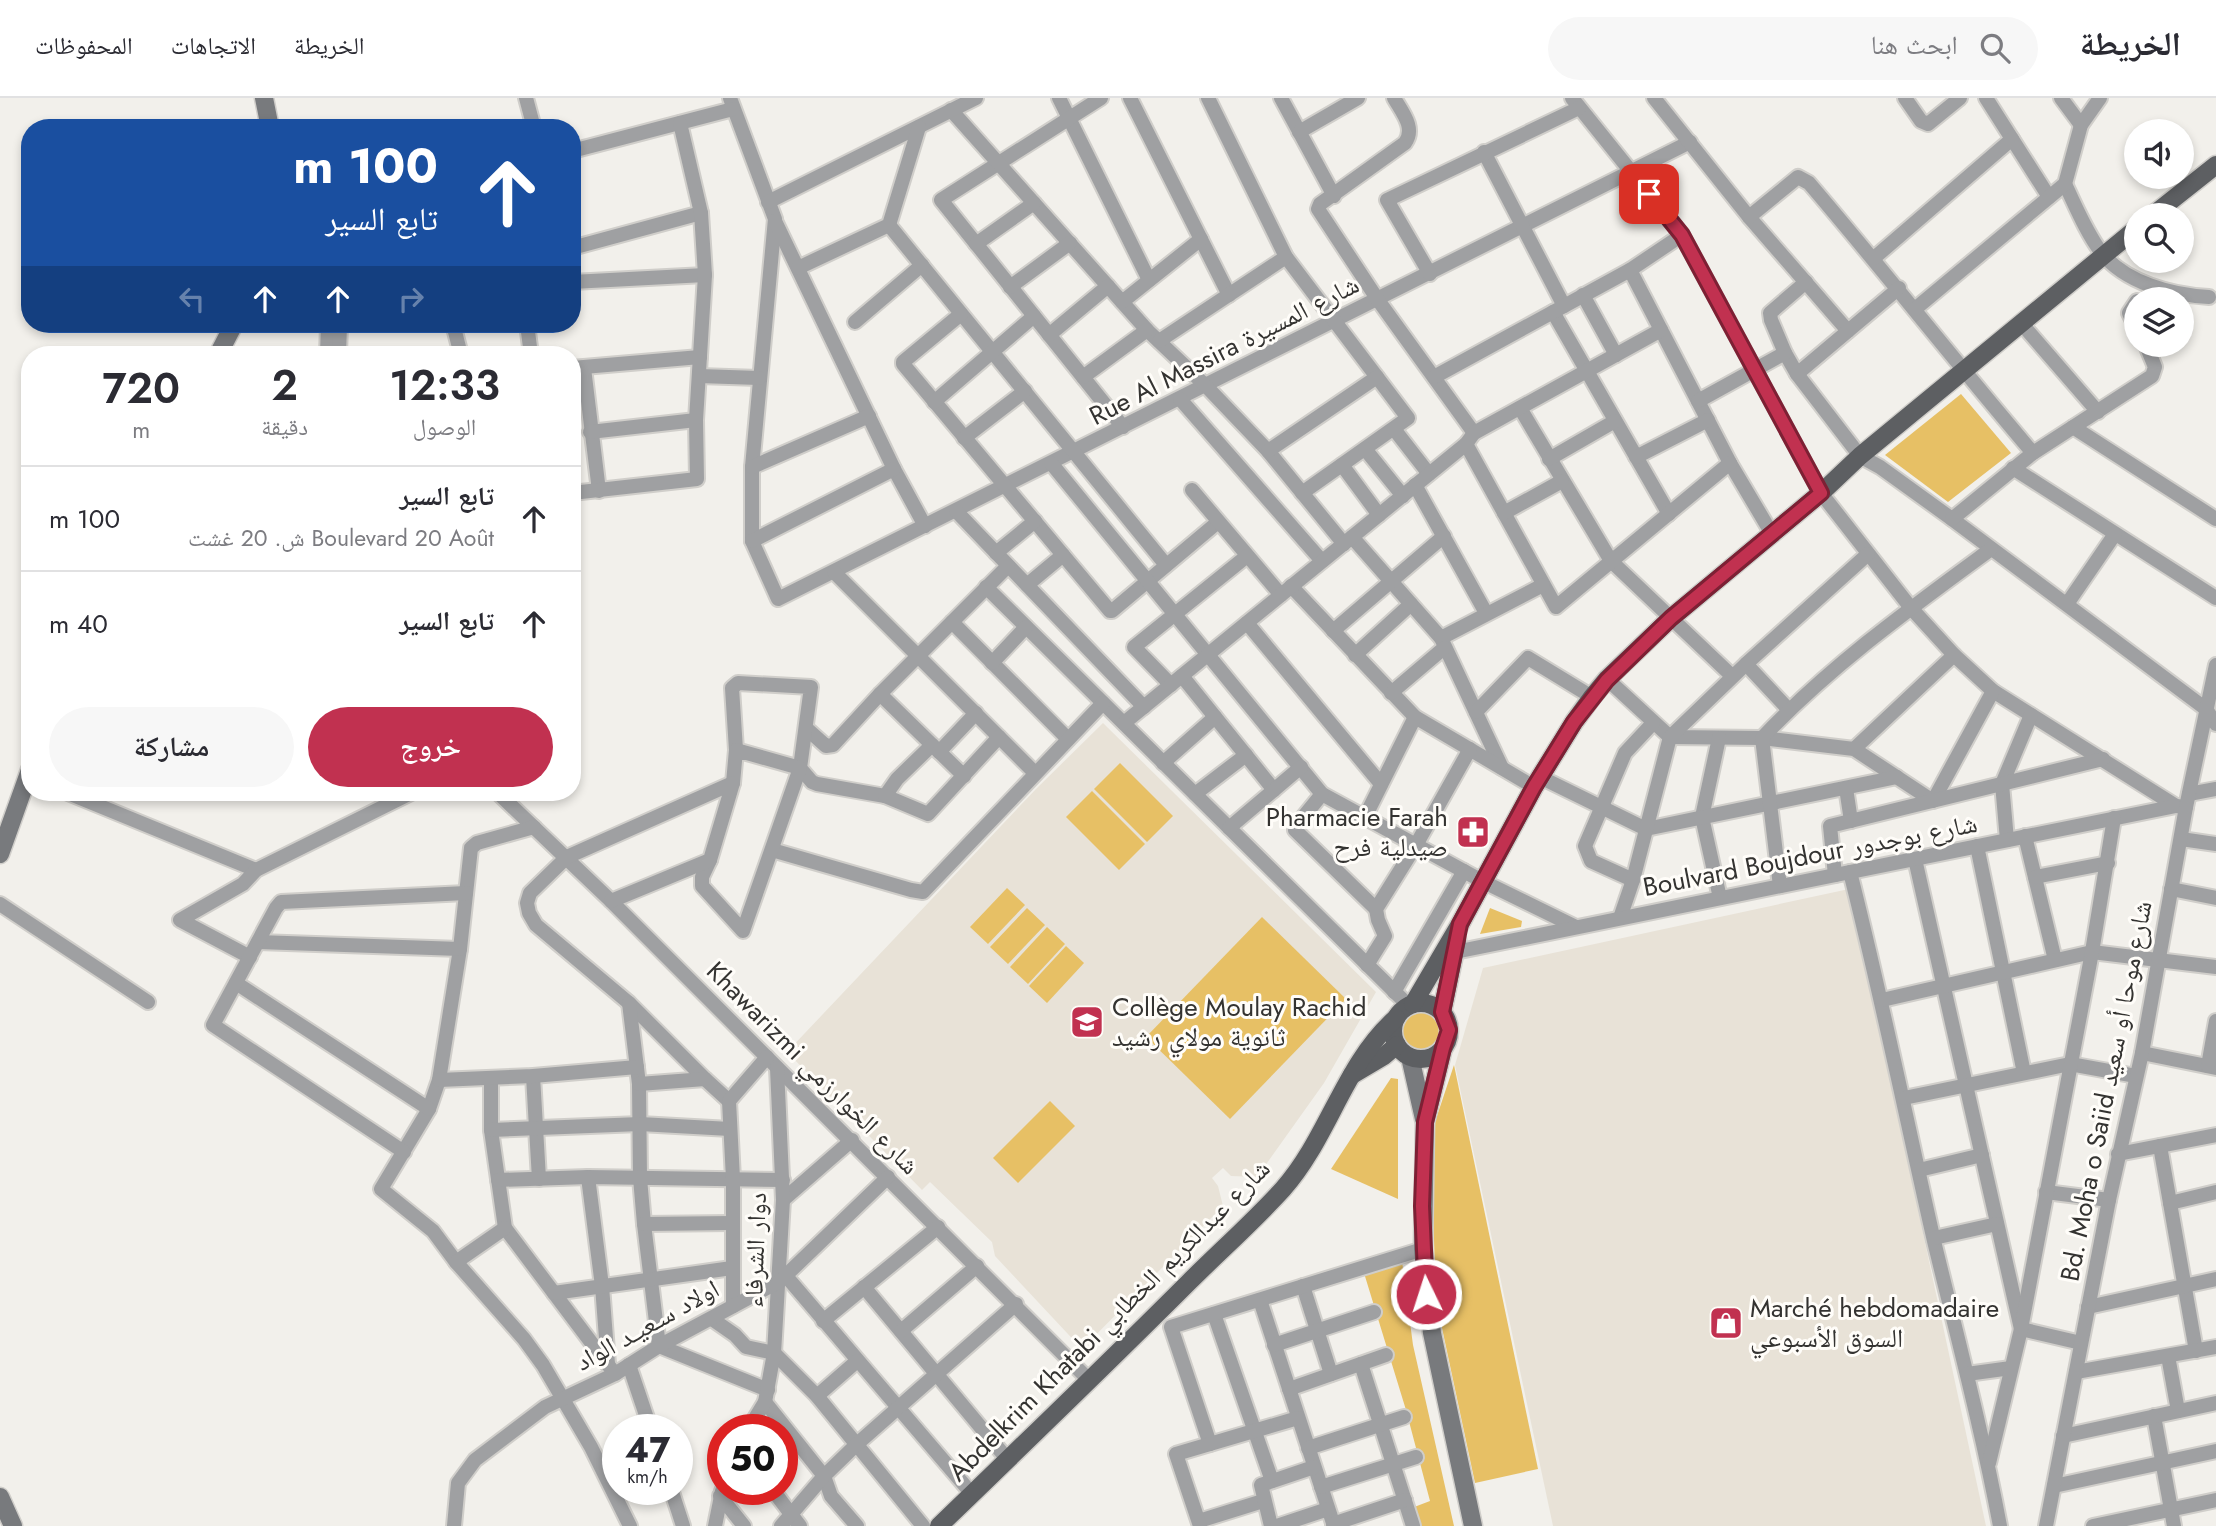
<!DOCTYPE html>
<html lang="ar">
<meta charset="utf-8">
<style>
body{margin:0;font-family:Jost,"Noto Naskh Arabic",sans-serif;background:#f7f7f7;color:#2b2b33;direction:rtl;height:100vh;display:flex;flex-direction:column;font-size:26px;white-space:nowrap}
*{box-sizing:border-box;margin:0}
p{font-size:23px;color:#7c7c81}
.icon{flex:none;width:38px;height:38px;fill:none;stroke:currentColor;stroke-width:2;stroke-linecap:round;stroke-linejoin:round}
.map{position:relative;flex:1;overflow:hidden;direction:ltr}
.drawer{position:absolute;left:21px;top:248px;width:560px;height:455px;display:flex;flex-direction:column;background:#fff;border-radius:28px;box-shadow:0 4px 10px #0003;direction:rtl}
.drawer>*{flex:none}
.hud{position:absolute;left:21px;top:21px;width:560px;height:214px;border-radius:28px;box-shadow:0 4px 10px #0003;direction:rtl;background:#1a4fa0;color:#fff;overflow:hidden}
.fabs{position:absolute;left:2124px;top:21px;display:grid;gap:14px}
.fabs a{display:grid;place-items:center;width:70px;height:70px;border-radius:50%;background:#fff;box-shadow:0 4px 10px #0003;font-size:35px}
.speed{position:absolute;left:602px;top:1316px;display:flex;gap:14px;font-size:35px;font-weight:700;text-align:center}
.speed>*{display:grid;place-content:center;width:91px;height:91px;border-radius:50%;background:#fff;box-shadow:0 4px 10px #0003;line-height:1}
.speed small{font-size:18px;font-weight:400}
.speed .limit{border:10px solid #d22;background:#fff;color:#111}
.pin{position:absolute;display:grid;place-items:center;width:60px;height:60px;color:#fff;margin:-30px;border-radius:14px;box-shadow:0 4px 10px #0006}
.me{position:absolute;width:77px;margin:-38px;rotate:356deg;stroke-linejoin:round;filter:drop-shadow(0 0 5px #0008)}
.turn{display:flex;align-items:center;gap:24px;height:147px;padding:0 28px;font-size:32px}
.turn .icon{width:91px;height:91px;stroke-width:2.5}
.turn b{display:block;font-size:49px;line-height:60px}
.lanes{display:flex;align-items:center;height:66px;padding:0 28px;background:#0003;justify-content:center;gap:35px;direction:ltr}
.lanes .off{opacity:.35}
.eta{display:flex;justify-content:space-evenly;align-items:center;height:119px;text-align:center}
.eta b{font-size:42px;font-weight:600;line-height:49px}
.action{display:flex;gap:14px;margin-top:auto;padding:14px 28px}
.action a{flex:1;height:80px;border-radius:42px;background:#c13150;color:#fff;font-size:28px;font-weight:600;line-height:80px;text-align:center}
.action a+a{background:#f7f7f7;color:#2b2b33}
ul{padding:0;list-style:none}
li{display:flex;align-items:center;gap:21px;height:105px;padding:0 28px;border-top:2px solid #e1e1e2}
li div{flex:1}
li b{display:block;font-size:26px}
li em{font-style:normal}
header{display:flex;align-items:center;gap:42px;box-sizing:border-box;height:98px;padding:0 35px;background:#fff;border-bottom:2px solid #e1e1e2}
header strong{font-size:33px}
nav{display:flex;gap:38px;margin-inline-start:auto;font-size:24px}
.search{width:490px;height:63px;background:#f7f7f7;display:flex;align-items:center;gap:18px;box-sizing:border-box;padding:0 24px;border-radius:38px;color:#7c7c81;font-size:26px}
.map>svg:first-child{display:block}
</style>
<header>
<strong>الخريطة</strong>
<div class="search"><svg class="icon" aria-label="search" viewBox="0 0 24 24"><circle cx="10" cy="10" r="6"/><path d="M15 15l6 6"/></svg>ابحث هنا</div>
<nav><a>الخريطة</a><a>الاتجاهات</a><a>المحفوظات</a></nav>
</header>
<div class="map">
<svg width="2216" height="1428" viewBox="0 0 2216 1428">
<rect width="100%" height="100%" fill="#f2f0eb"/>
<g fill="#e8e2d7">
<polygon points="1103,625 1376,894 1324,985 1257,1079 1231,1078 1223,1070 1212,1080 1218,1088 1223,1108 1082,1251 995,1158 992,1144 930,1084 922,1092 787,954 1036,691"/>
<polygon points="1849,791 1986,1428 1553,1428 1455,967 1483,870"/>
</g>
<g fill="#e7c065">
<polygon points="1961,296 2011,355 1948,404 1885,357"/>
<polygon points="1120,665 1173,718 1147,744 1094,691"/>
<polygon points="1092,693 1145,746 1119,772 1066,719"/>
<polygon points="1007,790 1025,807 988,846 970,829"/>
<polygon points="1027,810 1045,827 1008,866 990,849"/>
<polygon points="1490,810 1522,823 1521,829 1480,836"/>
<polygon points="1262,819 1346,901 1230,1021 1146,939"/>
<polygon points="1047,829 1065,846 1028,886 1010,869"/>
<polygon points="1066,848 1084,865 1047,905 1029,888"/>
<circle cx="1421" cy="933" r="21"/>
<polygon points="1454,967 1538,1371 1475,1385 1442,1230 1435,1169 1432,1091 1434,1027"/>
<polygon points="1391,980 1398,981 1398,1101 1331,1071"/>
<polygon points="1050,1003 1075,1028 1018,1085 993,1060"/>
<polygon points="1402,1163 1413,1247 1454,1428 1414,1428 1409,1411 1430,1403 1406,1312 1364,1175"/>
</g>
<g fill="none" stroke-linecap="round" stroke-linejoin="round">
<defs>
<g id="minor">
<polyline points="526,0 534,30"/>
<polyline points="730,0 775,121 752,369 752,443 778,501 1690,44"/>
<polyline points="1059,0 1149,182"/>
<polyline points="1101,0 941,102 1123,329"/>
<polyline points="1130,0 1229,197"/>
<polyline points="1208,0 1286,159 1408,320 1302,395"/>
<polyline points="1281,0 1334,98"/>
<path d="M1394 0C1402 14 1416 30 1405 45L1320 106 1318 111 1378 202 1474 335"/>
<polyline points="1572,0 1682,137 1821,395 1911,510 1954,557 1993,593 2176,708 2186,709"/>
<polyline points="1654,0 1749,119 1848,233"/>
<polyline points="1905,0 1921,23 1928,26 1960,0"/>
<polyline points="1986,0 2049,99"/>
<polyline points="2061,0 2081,27"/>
<polyline points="951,12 1147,232 1206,288 1268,353 1344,446"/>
<polyline points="1299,34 1358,0"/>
<polyline points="572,53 733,11"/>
<polyline points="1484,54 1564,208"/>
<path d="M2065 86C2076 109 2086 134 2101 154 2125 185 2172 197 2209 199"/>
<polyline points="768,104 976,0"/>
<path d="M1749 119 1798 79 1809 85C1885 174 1957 266 2033 355"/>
<polyline points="775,123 894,371 925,428"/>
<polyline points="889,127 1166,467"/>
<polyline points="976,146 1034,105"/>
<polyline points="572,150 701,115"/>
<polyline points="1874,160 2012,41"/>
<polyline points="798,170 889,127 919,29"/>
<polyline points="1630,172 1730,365 1772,436"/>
<polyline points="1430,176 1387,102 1579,10"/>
<polyline points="572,184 705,177"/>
<polyline points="1010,189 1070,145"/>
<polyline points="1583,197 1616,257"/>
<polyline points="2137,203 2129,215 2137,231"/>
<polyline points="1122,204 1201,141"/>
<polyline points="1915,211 2065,86 2081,27 2100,0"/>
<polyline points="1553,214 1669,416"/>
<polyline points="961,216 903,264 903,266 1110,513 1112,513 1218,424"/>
<polyline points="855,224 922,167"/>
<polyline points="2021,225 2098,314"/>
<polyline points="453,226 461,257"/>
<polyline points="527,226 531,257"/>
<polyline points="1049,237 1108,188"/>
<polyline points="1159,243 1286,159"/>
<polyline points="1785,255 1797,276 1860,358 1880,369 1952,421 2206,611 2216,626"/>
<polyline points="327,257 328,226"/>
<polyline points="339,257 340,226"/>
<polyline points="572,270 700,259"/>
<polyline points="584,270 599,393"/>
<polyline points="1797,276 1899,190"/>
<polyline points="699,278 759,280"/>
<polyline points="1083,279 1147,232"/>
<polyline points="1434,279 1630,172 1682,137"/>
<polyline points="1180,301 1322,463"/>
<polyline points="1698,303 1785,255 1771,222 1770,215 1806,184"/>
<polyline points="934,304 1034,218"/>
<polyline points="1520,310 1611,463 1732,578"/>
<polyline points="2073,329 2216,421"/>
<polyline points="1394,331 1429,376"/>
<polyline points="590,334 696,322"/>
<polyline points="964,340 1025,293"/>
<polyline points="1466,346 1556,509 1730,365"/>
<polyline points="1365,351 1403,398"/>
<polyline points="1268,353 1377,279"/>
<polyline points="1636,359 1708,322"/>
<polyline points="1549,361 1615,323"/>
<polyline points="1051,365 1322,696 1482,783 1576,829"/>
<polyline points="1342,367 1379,417"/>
<polyline points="752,369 869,318"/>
<polyline points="2013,370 2216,500"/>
<polyline points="1415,387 1486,515"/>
<polyline points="1192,392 1281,497"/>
<polyline points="572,395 697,381 696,322 705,177 701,115 680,25"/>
<polyline points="956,413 1144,609"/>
<polyline points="1504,415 1562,383"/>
<polyline points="1952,421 2033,355 2152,278 2155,269 2146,247"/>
<polyline points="1352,439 1441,540 1502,670"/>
<polyline points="752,443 894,371"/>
<polyline points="996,455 1035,423"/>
<polyline points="834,474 1035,675"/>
<polyline points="1027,487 1063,457"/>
<polyline points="1291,488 1415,619 1534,689"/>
<polyline points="986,489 1408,907"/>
<polyline points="2067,506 2115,436"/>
<polyline points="952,524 1068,641"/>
<polyline points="1247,525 1381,686"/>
<polyline points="1333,533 1444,438"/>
<polyline points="1441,540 1543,487"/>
<polyline points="1355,557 1411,506"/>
<polyline points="992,565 1026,529"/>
<polyline points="1746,566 1789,612"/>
<polyline points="1182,578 1274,692"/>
<polyline points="1607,581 1670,639 1762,640 1854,651 1933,703 1993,593"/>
<polyline points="1171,587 1134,549 1247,458"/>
<polyline points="1391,595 1444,550"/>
<polyline points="880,596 964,678"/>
<polyline points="1476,614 1528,560 1592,599"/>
<polyline points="1124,625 1466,346 1474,335 1661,232"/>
<polyline points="807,631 826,648 833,647 880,596 1008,468"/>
<polyline points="1719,640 1702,719 1720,800"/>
<polyline points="1854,651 1954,557"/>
<polyline points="736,652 732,590 738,585 811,589 800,670 812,684 817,686 885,698 897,681 932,647"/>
<polyline points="939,654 976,615"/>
<polyline points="1163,665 1215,619"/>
<polyline points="1540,679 1646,731 1897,679"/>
<polyline points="1846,690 1851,723"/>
<polyline points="68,695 256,772"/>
<polyline points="498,695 611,803 1090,1283"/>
<polyline points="1195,696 1246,657"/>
<polyline points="1322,696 1296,728 1295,732 1376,811"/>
<polyline points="2189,696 2216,691"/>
<polyline points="885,698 928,716 999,639"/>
<polyline points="1365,719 1415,619"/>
<polyline points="534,729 477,745 471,750 460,851 439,982 429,1011 381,1091 433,1133 456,1164 524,1241 543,1267 591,1349 630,1428"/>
<polyline points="1229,730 1301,669"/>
<polyline points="2025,738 2055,862"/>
<polyline points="2181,741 2216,746"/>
<polyline points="2007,742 2002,686 2031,617"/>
<polyline points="1977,748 2024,975"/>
<polyline points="772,752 911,792 923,794 1103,605"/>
<polyline points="1915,761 2021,1231 2081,1245"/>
<polyline points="710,762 702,779 702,788 743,833 800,670 736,652 733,685"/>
<path d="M1850 774C1881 896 1906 1020 1934 1143 1957 1238 1982 1332 2000 1428"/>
<polyline points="1835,777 1830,728 2103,661"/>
<polyline points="2035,779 2108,765"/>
<polyline points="1633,782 1591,763 1585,748 1625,655 1653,625"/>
<path d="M1780 788 1762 640C1830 568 1912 509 1991 451"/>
<polyline points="2171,791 2216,800"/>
<polyline points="611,803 710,762 733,685 567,759 530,795 527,805 529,815 536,827 629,905 705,981 729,1003"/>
<polyline points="0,806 148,904"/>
<polyline points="1620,820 1633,782 1670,639 1746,566 1868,456"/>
<polyline points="258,844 460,851"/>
<polyline points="1455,854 2176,708"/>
<polyline points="250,859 180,822 243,786 256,772 411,695"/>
<polyline points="1367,867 1385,838 1378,822 1376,811 1416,747 1470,651"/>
<polyline points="236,885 429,1011"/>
<polyline points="1394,894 1464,773"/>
<polyline points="1882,902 2092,854 2216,869"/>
<polyline points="629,905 639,986 640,1080 644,1126 659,1248 768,1292"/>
<polyline points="2142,955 2216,970"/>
<polyline points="2208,968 2216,923"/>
<polyline points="533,978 539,1081"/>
<polyline points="491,980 491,1032 505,1130 615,1276"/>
<polyline points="439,982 533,978 637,969"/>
<polyline points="639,986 705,981"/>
<polyline points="1904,1000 2070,966 2136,978"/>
<polyline points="491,1032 640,1026 730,1031"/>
<polyline points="2160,1048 2196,1253"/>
<polyline points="404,1054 213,927 276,810 281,804 466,795"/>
<polyline points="2118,1056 2216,1037"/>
<polyline points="1919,1072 1982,1057"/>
<polyline points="588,1079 602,1188 608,1266"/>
<polyline points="498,1082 588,1079 783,1082"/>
<polyline points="2046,1094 2109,1102"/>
<polyline points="783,1102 852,1042"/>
<polyline points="2170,1105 2216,1094"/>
<polyline points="644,1126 732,1125"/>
<polyline points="1934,1140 1997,1126"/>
<polyline points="456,1164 505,1130"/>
<polyline points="786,1178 972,1396"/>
<polyline points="1303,1188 1331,1276"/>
<polyline points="864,1189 1008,1362"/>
<polyline points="554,1195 732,1170"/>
<polyline points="1260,1202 1334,1428"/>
<polyline points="733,1208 733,1081 729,1003 767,959"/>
<polyline points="2088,1209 2216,1181"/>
<polyline points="1214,1216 1272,1383"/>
<polyline points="712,1221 735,1237 746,1249 774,1255 817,1298 923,1428"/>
<polyline points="823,1223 938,1129"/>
<polyline points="901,1233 977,1168"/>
<polyline points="1274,1247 1374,1214"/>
<polyline points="2168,1258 2178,1313"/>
<polyline points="1361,1266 1413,1428"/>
<polyline points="629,1267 651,1332"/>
<polyline points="2076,1274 2216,1249"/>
<polyline points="1967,1276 2011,1270"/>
<polyline points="1289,1291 1386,1257"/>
<polyline points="817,1298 857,1263"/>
<polyline points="765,1304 824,1378 831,1398 857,1428"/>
<polyline points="2154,1318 2174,1428"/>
<polyline points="748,1332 765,1304 774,1255 783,1102 777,970"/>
<polyline points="2063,1338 2216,1305"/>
<polyline points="1210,1346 1171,1229 1423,1151"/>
<polyline points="1308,1350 1404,1319"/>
<polyline points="1989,1365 2021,1231 2092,854 2114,720"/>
<polyline points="2054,1388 2216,1353"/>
<polyline points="1321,1389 1416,1359"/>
<polyline points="671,1391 683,1428"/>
<polyline points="772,1391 800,1428"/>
<polyline points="720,1398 744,1428"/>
<polyline points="1199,1423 1263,1403"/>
<polyline points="1333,1426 1405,1402"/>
<polyline points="454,1428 458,1385 475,1362 545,1309 615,1276 659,1248 780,1183 888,1079"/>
<polyline points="715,1428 722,1393"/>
<polyline points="781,1428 824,1378 857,1346 1016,1206"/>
<polyline points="1200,1428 1176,1356 1298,1320"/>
<polyline points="1271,1428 1261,1387 1314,1369"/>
<polyline points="1277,1428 1328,1411"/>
<polyline points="2046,1428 2109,1102 2142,955 2186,709 2216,567"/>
<polyline points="2093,1428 2216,1402"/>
</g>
<g id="secondary">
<polyline points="264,0 270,30"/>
<polyline points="218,257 234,226"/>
<polyline points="0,756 30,672"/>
<polyline points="1443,950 1425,1024 1423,1151 1432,1235 1473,1428"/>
<polyline points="1410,959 1424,1021"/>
<polyline points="0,1399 13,1428"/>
</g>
<g id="primary">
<polyline points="2153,117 2216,67"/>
<circle cx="1421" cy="933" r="28"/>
<polyline points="1413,906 1460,826 1534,689 1574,624 1592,599 1607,581 1671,520 1821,395 1860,358 2137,130"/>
<polyline points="1442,914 1457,842"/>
<polyline points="1352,977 1384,958 1397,947"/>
<path d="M939 1428C1023 1347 1107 1266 1189 1184 1220 1153 1253 1124 1283 1091 1329 1039 1344 966 1396 920"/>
</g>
</defs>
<use href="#minor" stroke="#d0ceca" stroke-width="18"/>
<use href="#secondary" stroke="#d0ceca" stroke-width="21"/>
<use href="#primary" stroke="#d0ceca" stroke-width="21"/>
<use href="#minor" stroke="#9fa0a2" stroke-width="14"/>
<use href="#secondary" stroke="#787a7d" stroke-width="18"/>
<use href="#primary" stroke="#5d5f62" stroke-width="18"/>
</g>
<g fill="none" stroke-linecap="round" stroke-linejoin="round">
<defs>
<polyline id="route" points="1426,1196 1422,1108 1425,1024 1443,950 1449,932 1442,914 1460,826 1534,689 1574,624 1607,582 1671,520 1821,395 1682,137 1649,96"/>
</defs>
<use href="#route" stroke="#7d2034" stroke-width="18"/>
<use href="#route" stroke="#c13150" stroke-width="12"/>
</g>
<defs>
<symbol id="pharmacy-square" viewBox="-11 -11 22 22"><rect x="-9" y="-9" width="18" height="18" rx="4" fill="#c13150" stroke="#fffdf9"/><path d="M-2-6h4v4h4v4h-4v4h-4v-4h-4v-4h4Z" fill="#fff"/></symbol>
<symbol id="school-square" viewBox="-11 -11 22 22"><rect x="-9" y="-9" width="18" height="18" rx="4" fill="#c13150" stroke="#fffdf9"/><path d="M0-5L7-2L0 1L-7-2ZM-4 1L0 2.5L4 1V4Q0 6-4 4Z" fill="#fff"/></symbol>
<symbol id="shop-square" viewBox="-11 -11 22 22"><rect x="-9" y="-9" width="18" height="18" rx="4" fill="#c13150" stroke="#fffdf9"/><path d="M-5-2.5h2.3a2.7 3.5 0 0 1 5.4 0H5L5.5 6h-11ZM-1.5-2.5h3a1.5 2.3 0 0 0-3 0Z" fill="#fff"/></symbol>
</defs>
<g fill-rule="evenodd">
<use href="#pharmacy-square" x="1454" y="715" width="38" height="38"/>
<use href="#school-square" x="1068" y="905" width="38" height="38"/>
<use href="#shop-square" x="1707" y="1206" width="38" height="38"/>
</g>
<g text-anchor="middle" stroke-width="6" stroke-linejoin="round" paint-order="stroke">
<g font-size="26" fill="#343331" stroke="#fffdf9">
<text transform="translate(1224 252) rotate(-27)" y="9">Rue Al Massira شارع المسيرة</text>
<text transform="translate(1810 757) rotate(-11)" y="9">Boulvard Boujdour شارع بوجدور</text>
<text transform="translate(813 970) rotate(45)" y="9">Khawarizmi شارع الخوارزمي</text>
<text transform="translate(2106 993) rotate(-79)" y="9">Bd. Moha o Saiid شارع موحا أو سعيد</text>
<text transform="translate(755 1152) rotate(-88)" y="9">دوار الشرفاء</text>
<text transform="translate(1109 1222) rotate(-45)" y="9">Abdelkrim Khatabi شارع عبدالكريم الخطابي</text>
<text transform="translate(647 1227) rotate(-29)" y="9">اولاد سـعيـد الواد</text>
</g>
<g font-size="26" fill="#343331" stroke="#fffdf9" text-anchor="start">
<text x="1448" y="728" text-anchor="end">Pharmacie Farah<tspan x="1448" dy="30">صيدلية فرح</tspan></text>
<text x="1112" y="918">Collège Moulay Rachid<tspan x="1112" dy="30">ثانوية مولاي رشيد</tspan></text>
<text x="1750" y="1219">Marché hebdomadaire<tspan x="1750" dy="30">السوق الأسبوعي</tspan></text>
</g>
</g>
</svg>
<div class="fabs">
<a><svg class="icon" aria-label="sound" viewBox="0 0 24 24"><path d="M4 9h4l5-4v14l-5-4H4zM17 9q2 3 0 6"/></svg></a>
<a><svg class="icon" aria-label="search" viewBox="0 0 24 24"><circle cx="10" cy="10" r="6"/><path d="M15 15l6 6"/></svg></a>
<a><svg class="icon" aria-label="layers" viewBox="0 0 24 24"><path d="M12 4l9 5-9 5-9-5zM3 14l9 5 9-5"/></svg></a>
</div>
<div class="speed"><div>47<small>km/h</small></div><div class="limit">50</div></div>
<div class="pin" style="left:1649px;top:96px;background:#d93025"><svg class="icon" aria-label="arrive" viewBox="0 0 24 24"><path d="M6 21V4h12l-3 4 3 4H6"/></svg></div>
<svg class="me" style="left:1426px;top:1196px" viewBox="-20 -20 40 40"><circle r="17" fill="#c13150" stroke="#fff" stroke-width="3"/><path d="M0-11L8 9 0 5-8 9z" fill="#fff"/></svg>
<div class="hud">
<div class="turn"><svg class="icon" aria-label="ahead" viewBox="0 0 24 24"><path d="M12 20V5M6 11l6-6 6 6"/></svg><div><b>100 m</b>تابع السير</div></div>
<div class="lanes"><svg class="icon off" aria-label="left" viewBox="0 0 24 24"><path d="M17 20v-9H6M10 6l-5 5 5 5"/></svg><svg class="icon" aria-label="ahead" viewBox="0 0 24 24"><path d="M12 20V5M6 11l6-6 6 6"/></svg><svg class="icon" aria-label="ahead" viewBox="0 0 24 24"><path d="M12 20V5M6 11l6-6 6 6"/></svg><svg class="icon off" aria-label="right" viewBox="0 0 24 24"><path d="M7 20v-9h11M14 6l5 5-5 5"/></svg></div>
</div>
<section class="drawer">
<div class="eta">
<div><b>12:33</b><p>الوصول</p></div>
<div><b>2</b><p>دقيقة</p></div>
<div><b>720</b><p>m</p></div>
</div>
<ul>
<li><svg class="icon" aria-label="ahead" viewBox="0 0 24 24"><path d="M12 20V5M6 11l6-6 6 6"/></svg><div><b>تابع السير</b><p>Boulevard 20 Août ش. 20 غشت</p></div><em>100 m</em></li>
<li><svg class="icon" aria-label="ahead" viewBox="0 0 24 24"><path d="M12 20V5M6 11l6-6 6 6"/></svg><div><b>تابع السير</b></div><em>40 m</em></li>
</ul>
<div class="action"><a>خروج</a><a>مشاركة</a></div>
</section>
</div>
